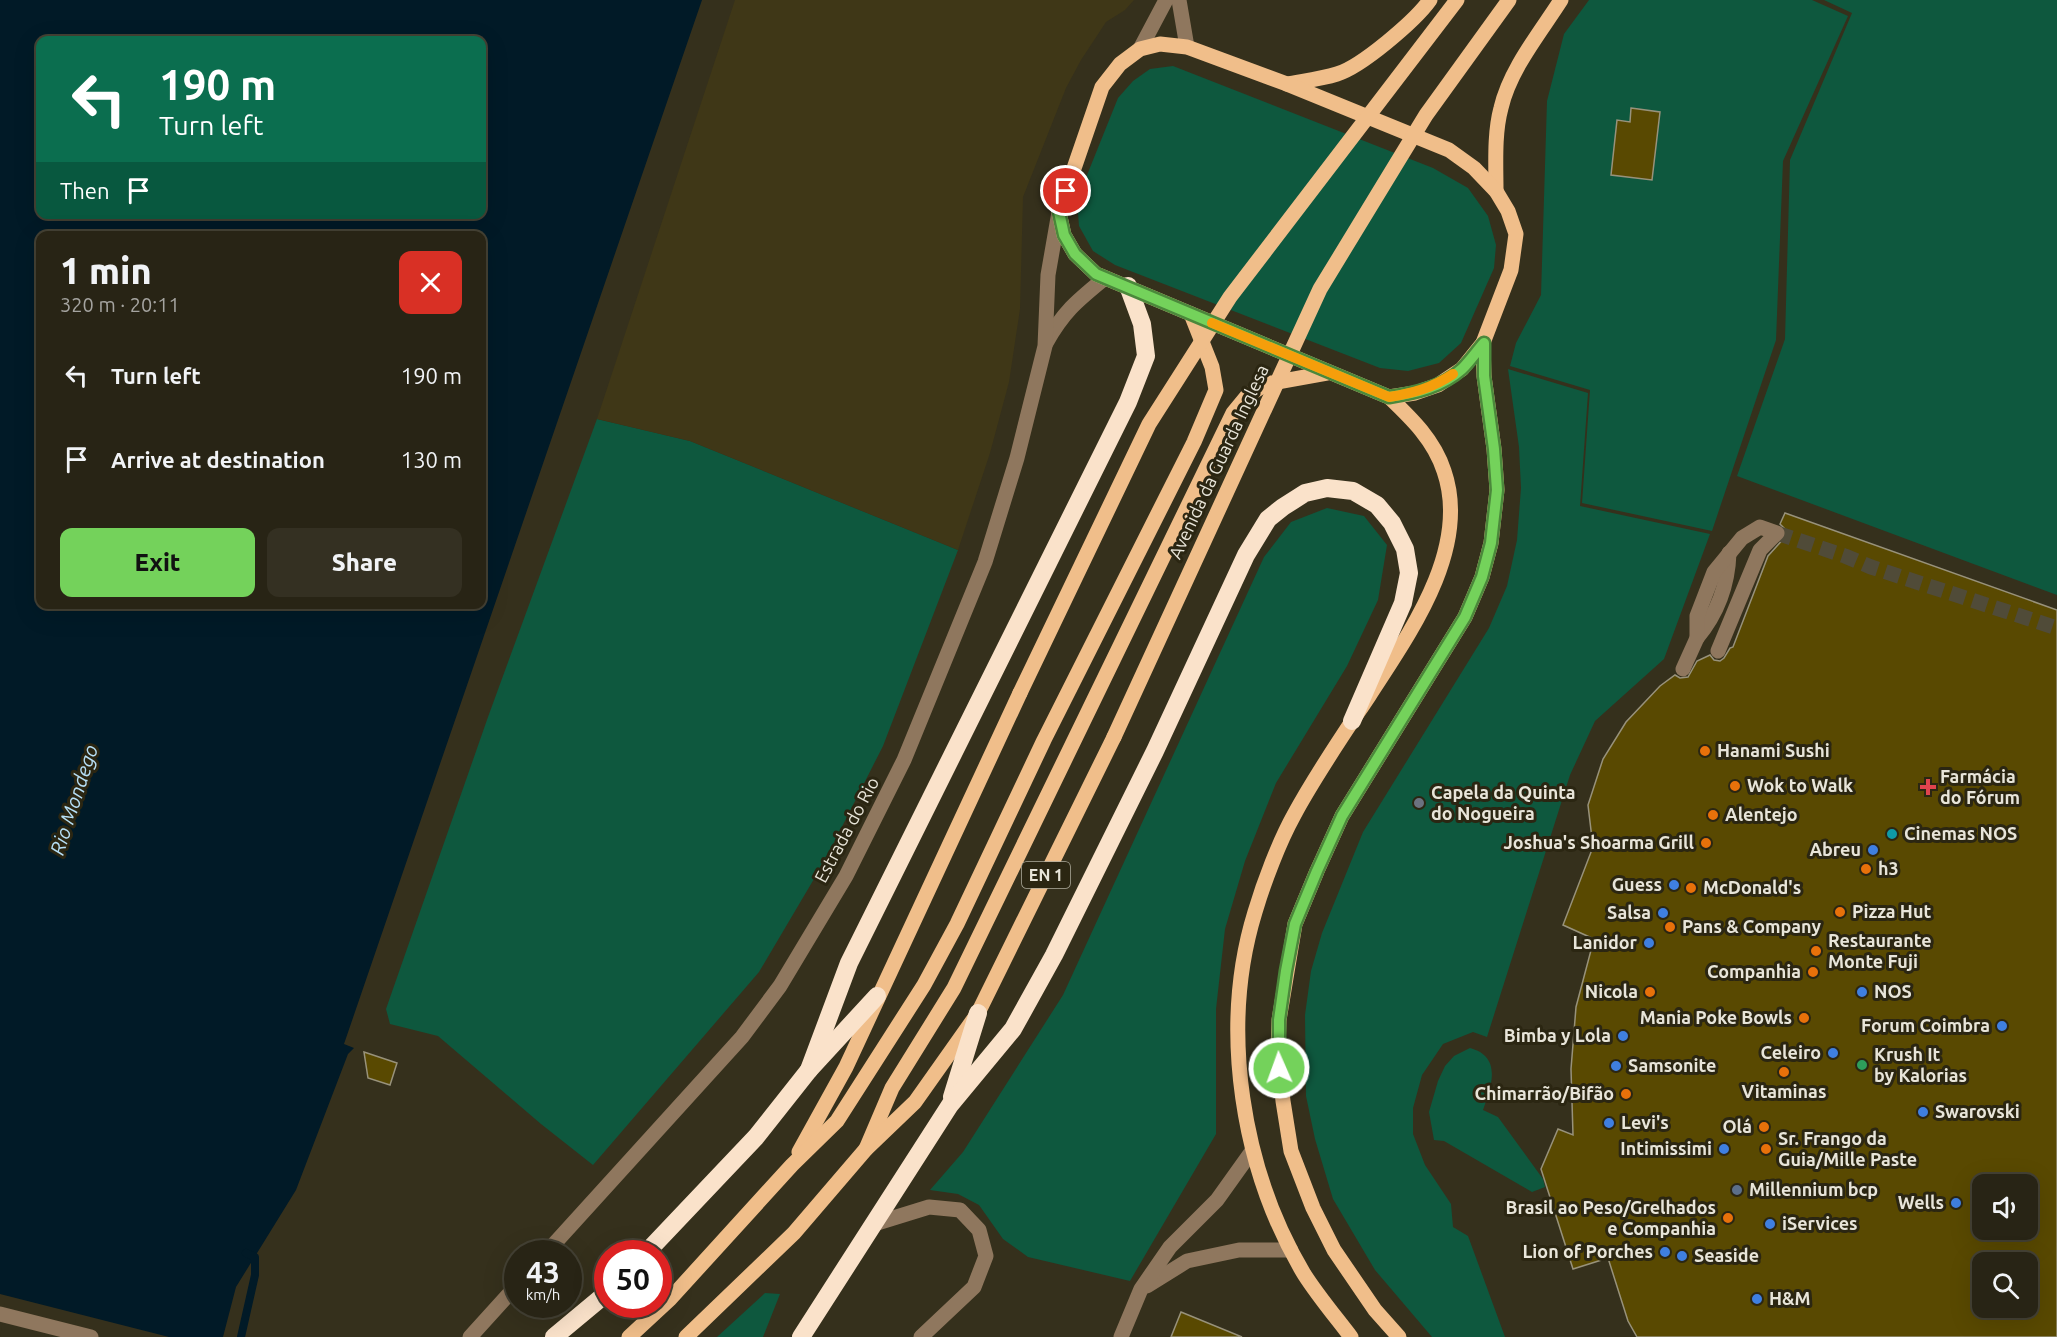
<!DOCTYPE html>
<meta charset="utf-8">
<style>
body{margin:0;font-family:Ubuntu,sans-serif;background:#343022;color:#f1f3f6;height:100vh;display:flex;flex-direction:column;font-size:22px;white-space:nowrap}
*{box-sizing:border-box;margin:0}
p{font-size:20px;color:#a5a4a0}
.icon{flex:none;width:33px;height:33px;fill:none;stroke:currentColor;stroke-width:2;stroke-linecap:round;stroke-linejoin:round}
.map{position:relative;flex:1;overflow:hidden}
.side{position:absolute;left:36px;top:231px;width:450px;height:378px;display:flex;flex-direction:column;background:#282415;border-radius:12px;box-shadow:0 6px 24px #0002,0 0 0 2px #444134}
.side>*{flex:none}
.top-card{position:absolute;left:36px;top:36px;width:450px;height:183px;border-radius:12px;box-shadow:0 6px 24px #0002,0 0 0 2px #444134;background:#0b6e4f;color:#fff;overflow:hidden}
.tools{position:absolute;left:1972px;top:1174px;display:grid;gap:12px}
.tools a{display:grid;place-items:center;width:66px;height:66px;border-radius:12px;background:#282415;box-shadow:0 6px 24px #0002,0 0 0 2px #444134;font-size:30px}
.speed{position:absolute;left:504px;top:1240px;display:flex;gap:12px;font-size:30px;font-weight:700;text-align:center}
.speed>*{display:grid;place-content:center;width:78px;height:78px;border-radius:50%;background:#282415;box-shadow:0 6px 24px #0002,0 0 0 2px #444134;line-height:1}
.speed small{font-size:15px;font-weight:400}
.speed .limit{border:9px solid #d22;background:#fff;color:#111}
.pin{position:absolute;display:grid;place-items:center;width:51px;height:51px;color:#fff;margin:-26px;border:3px solid #fff;border-radius:50%;box-shadow:0 2px 6px #0007}
.me{position:absolute;width:66px;margin:-33px;rotate:358deg;stroke-linejoin:round;filter:drop-shadow(0 0 4px #0008)}
.turn{display:flex;align-items:center;gap:21px;height:126px;padding:0 24px;font-size:27px}
.turn .icon{width:78px;height:78px;stroke-width:2.5}
.turn b{display:block;font-size:42px;line-height:51px}
.then{display:flex;align-items:center;height:57px;padding:0 24px;background:#0003;gap:12px;font-size:22px}
.round{display:grid;place-items:center;flex:none;width:63px;height:63px;border-radius:12px;background:#343022}
.head{display:flex;align-items:center;justify-content:space-between;height:102px;padding:0 24px}
h1{font-size:36px;font-weight:800;line-height:45px}
.action{display:flex;gap:12px;margin-top:auto;padding:12px 24px}
.action a{flex:1;height:69px;border-radius:12px;background:#74d25b;color:#111;font-size:24px;font-weight:800;line-height:69px;text-align:center}
.action a+a{background:#343022;color:#f1f3f6}
ul{padding:0;list-style:none}
li{display:flex;align-items:center;gap:18px;height:84px;padding:0 24px}
li div{flex:1}
li b{display:block;font-size:22px}
li em{font-style:normal}
.map>svg:first-child{display:block}
</style>
<div class="map">
<svg width="2057" height="1337" viewBox="0 0 2057 1337">
<rect width="100%" height="100%" fill="#35301c"/>
<g fill="#0e583e">
<polygon points="1589,0 1812,0 1848,16 1783,161 1776,340 1712,531 1582,503 1590,390 1510,366 1516,343 1541,295 1547,101 1564,34"/>
<polygon points="1824,0 2057,0 2057,595 1737,476 1785,339 1790,160 1852,13"/>
<polygon points="1173,66 1433,168 1468,188 1488,216 1496,245 1494,268 1461,343 1439,363 1408,371 1380,368 1115,265 1093,251 1079,226 1077,200 1118,98 1133,81 1150,69"/>
<polygon points="1508,369 1588,393 1580,506 1710,534 1664,659 1595,721 1570,775 1487,1037 1473,1032 1443,1044 1422,1075 1413,1108 1413,1134 1425,1165 1451,1204 1453,1227 1468,1236 1505,1337 1432,1337 1375,1270 1333,1199 1315,1139 1306,1096 1305,1015 1311,971 1322,933 1363,832 1489,628 1507,586 1517,540 1521,488 1519,447"/>
<polygon points="597,419 690,441 958,550 883,746 824,862 759,972 593,1165 541,1124 438,1036 390,1024 386,1009 488,717"/>
<polygon points="1327,508 1364,516 1387,545 1378,600 1347,666 1276,783 1245,861 1225,929 1216,1009 1216,1134 1130,1281 1028,1257 1003,1239 979,1205 958,1194 930,1190 963,1152 1063,995 1264,557 1291,522"/>
<path d="M1470 1048C1503 1057 1491 1087 1483 1110L1498 1117 1543 1179 1545 1187 1532 1192 1444 1141 1434 1140 1429 1112 1438 1081 1445 1066 1454 1056Z"/>
<polygon points="765,1293 780,1294 763,1337 717,1337"/>
</g>
<polygon fill="#3f3717" points="735,0 1134,0 1125,10 1106,22 1081,60 1066,88 1023,197 1020,309 1009,382 990,453 958,550 690,441 597,419"/>
<path fill="#011a27" fill-rule="evenodd" d="M0 0H702L344 1044 354 1048 348 1054 296 1190 236 1287 223 1337H145L80 1320 0 1302ZM40 40H482V214H40ZM40 236H482V604H40Z"/>
<polygon fill="#35301c" points="0,1294 169,1337 75,1337 76,1319 73,1323 68,1337 0,1337 5,1308 4,1303 0,1305"/>
<g fill="none" stroke-linecap="round" stroke-linejoin="round">
<polyline stroke="#011a27" stroke-width="8" points="241,1337 255,1275 255,1257 246,1253"/>
</g>
<g fill="#594901" stroke="#98927b" stroke-width="1.5" fill-rule="evenodd">
<polygon points="1631,108 1660,112 1652,180 1611,175 1617,120 1630,122"/>
<path d="M1785 513 2057 610V1337H1637L1628 1321 1608 1258 1573 1269 1541 1169 1558 1129 1573 1135 1571 1069 1576 1007 1594 939 1563 925 1593 847 1588 805 1603 759 1626 722 1660 686 1675 675 1680 678 1688 677 1697 661 1710 655 1714 660 1720 661 1724 658 1730 648 1733 647 1768 556 1786 536V530L1780 524ZM1983 1185H2028V1230H1983ZM1983 1263H2028V1308H1983Z"/>
<polygon points="364,1052 397,1063 390,1085 368,1078"/>
<polygon points="1181,1312 1242,1337 1171,1337"/>
</g>
<g fill="none" stroke-linecap="round" stroke-linejoin="round">
<polyline stroke="#504b38" stroke-width="15" stroke-dasharray="15 8" stroke-linecap="butt" points="1777,533 1845,556 1871,567 2057,628"/>
<g stroke="#8f775e" stroke-width="15">
<polyline points="1179,0 1187,47"/>
<polyline points="1140,49 1166,0"/>
<path d="M1046 343C1064 311 1077 301 1105 278"/>
<path d="M1697 638C1717 614 1728 584 1729 553"/>
<polyline points="1683,669 1697,638 1697,616 1714,572 1742,538 1760,527 1777,533 1760,550 1718,651"/>
<polyline points="874,1224 929,1207 960,1210 979,1230 986,1256 974,1287 921,1337"/>
<polyline points="545,1254 742,1037 780,986 846,876 904,760 985,562 1017,458 1045,346 1048,275 1059,212"/>
<polyline points="1147,1286 1187,1261 1239,1250 1291,1250"/>
<polyline points="0,1314 91,1337"/>
<polyline points="470,1337 518,1284"/>
<polyline points="1121,1337 1141,1289 1170,1247 1217,1200 1252,1151"/>
</g>
<g stroke="#f0be8a" stroke-width="15">
<path d="M1287 84C1303 81 1321 79 1337 74 1361 67 1415 21 1430 0"/>
<path d="M1496 191C1496 164 1494 134 1501 108 1510 69 1540 33 1561 0"/>
<polyline points="866,1149 892,1088 954,988 1233,413 1247,396 1266,384 1327,373"/>
<polyline points="799,1152 846,1067 1020,693"/>
<polyline points="629,1337 670,1299 792,1165 837,1121 924,985 957,924 1044,740 1194,442 1216,390 1212,367 1191,314"/>
<polyline points="686,1337 794,1233 866,1149 915,1102 978,1013 1114,737"/>
<path d="M1351 1337C1335 1316 1318 1296 1304 1274 1242 1170 1219 1029 1255 912 1264 882 1279 842 1294 815 1316 774 1343 735 1369 696 1409 634 1471 549 1444 471 1434 440 1412 419 1389 397L1096 274 1075 254 1064 235 1059 212 1102 87 1120 64 1140 49 1160 44 1187 47 1287 84 1449 150 1474 168 1496 191 1508 211 1516 234 1511 270 1483 343 1462 369 1438 385 1415 393 1389 397"/>
<polyline points="1399,1337 1375,1310 1334,1250 1313,1208 1291,1151 1283,1101 1278,1052 1279,1020 1295,924 1317,871 1342,816 1465,617 1482,577 1491,543 1497,490 1494,449 1484,376 1483,343"/>
</g>
<g stroke="#fae2ca" stroke-width="18">
<polyline points="809,1070 849,963 1128,402 1146,356 1142,324 1128,286"/>
<polyline points="952,1097 978,1013"/>
<polyline points="645,1254 756,1137 809,1070 877,996"/>
<polyline points="554,1337 608,1292"/>
<polyline points="801,1337 950,1105 1013,1029 1054,955 1155,751 1246,555 1268,519 1283,507 1305,493 1327,488 1353,491 1377,505 1392,523 1405,549 1409,573 1403,603 1352,721"/>
</g>
<g stroke="#f0be8a" stroke-width="15">
<polyline points="1020,693 1149,424 1230,297 1457,0"/>
<polyline points="1114,737 1320,289 1426,115 1509,0"/>
</g>
</g>
<g fill="none" stroke-linecap="round" stroke-linejoin="round">
<defs>
<path id="route" d="M1066 191 1059 212 1064 235 1075 254 1096 274 1389 397C1416 393 1442 387 1462 369 1470 361 1477 351 1484 343V376L1494 449 1497 490 1491 543 1482 577 1465 617 1342 816 1317 871 1295 924 1286 971 1279 1020V1068"/>
</defs>
<use href="#route" stroke="#4b883b" stroke-width="15"/>
<use href="#route" stroke="#74d25b" stroke-width="10"/>
<path stroke="#f59e0b" stroke-width="10" d="M1212 323 1389 397C1414 393 1432 388 1453 374"/>
</g>
<g fill="#e8710a" stroke="#2b2612" stroke-width="2">
<circle cx="1705" cy="751" r="6"/>
<circle cx="1735" cy="786" r="6"/>
<circle cx="1713" cy="815" r="6"/>
<circle cx="1706" cy="843" r="6"/>
<circle cx="1866" cy="869" r="6"/>
<circle cx="1691" cy="888" r="6"/>
<circle cx="1840" cy="912" r="6"/>
<circle cx="1670" cy="927" r="6"/>
<circle cx="1816" cy="951" r="6"/>
<circle cx="1813" cy="972" r="6"/>
<circle cx="1650" cy="992" r="6"/>
<circle cx="1804" cy="1018" r="6"/>
<circle cx="1784" cy="1072" r="6"/>
<circle cx="1626" cy="1094" r="6"/>
<circle cx="1764" cy="1127" r="6"/>
<circle cx="1766" cy="1149" r="6"/>
<circle cx="1728" cy="1218" r="6"/>
</g>
<path fill="#e0444e" stroke="#2b2612" stroke-width="2" d="M1925 778h6v6h6v6h-6v6h-6v-6h-6v-6h6z"/>
<circle fill="#6b7280" stroke="#2b2612" stroke-width="2" cx="1419" cy="803" r="6"/>
<circle fill="#0f9aa8" stroke="#2b2612" stroke-width="2" cx="1892" cy="834" r="6"/>
<g fill="#3f7fe0" stroke="#2b2612" stroke-width="2">
<circle cx="1873" cy="850" r="6"/>
<circle cx="1674" cy="885" r="6"/>
<circle cx="1663" cy="913" r="6"/>
<circle cx="1649" cy="943" r="6"/>
<circle cx="1862" cy="992" r="6"/>
<circle cx="2002" cy="1026" r="6"/>
<circle cx="1623" cy="1036" r="6"/>
<circle cx="1833" cy="1053" r="6"/>
<circle cx="1616" cy="1066" r="6"/>
<circle cx="1923" cy="1112" r="6"/>
<circle cx="1609" cy="1123" r="6"/>
<circle cx="1724" cy="1149" r="6"/>
<circle cx="1956" cy="1203" r="6"/>
<circle cx="1770" cy="1224" r="6"/>
<circle cx="1665" cy="1252" r="6"/>
<circle cx="1682" cy="1256" r="6"/>
<circle cx="1757" cy="1299" r="6"/>
</g>
<circle fill="#2e9e5b" stroke="#2b2612" stroke-width="2" cx="1862" cy="1065" r="6"/>
<circle fill="#5c6f8a" stroke="#2b2612" stroke-width="2" cx="1737" cy="1190" r="6"/>
<g text-anchor="middle" stroke-width="6" stroke-linejoin="round" paint-order="stroke">
<rect fill="#2b2612" stroke="#afac9d" stroke-width="1.5" x="1022" y="862" width="48" height="26" rx="4.5"/>
<g font-size="16" font-weight="bold" fill="#e8e5d9">
<text x="1046" y="881">EN 1</text>
</g>
<g font-size="18" fill="#e8e5d9" stroke="#2b2612">
<text transform="translate(1219 462) rotate(-65)" y="6">Avenida da Guarda Inglesa</text>
<text transform="translate(847 830) rotate(-62)" y="6">Estrada do Rio</text>
</g>
<g font-size="18" font-weight="bold" fill="#e8e5d9" stroke="#2b2612" text-anchor="start">
<text x="1717" y="757">Hanami Sushi</text>
<text x="1940" y="783">Farmácia<tspan x="1940" dy="21">do Fórum</tspan></text>
<text x="1747" y="792">Wok to Walk</text>
<text x="1431" y="799">Capela da Quinta<tspan x="1431" dy="21">do Nogueira</tspan></text>
<text x="1725" y="821">Alentejo</text>
<text x="1904" y="840">Cinemas NOS</text>
<text x="1694" y="849" text-anchor="end">Joshua's Shoarma Grill</text>
<text x="1861" y="856" text-anchor="end">Abreu</text>
<text x="1878" y="875">h3</text>
<text x="1662" y="891" text-anchor="end">Guess</text>
<text x="1703" y="894">McDonald's</text>
<text x="1852" y="918">Pizza Hut</text>
<text x="1651" y="919" text-anchor="end">Salsa</text>
<text x="1682" y="933">Pans &amp; Company</text>
<text x="1828" y="947">Restaurante<tspan x="1828" dy="21">Monte Fuji</tspan></text>
<text x="1637" y="949" text-anchor="end">Lanidor</text>
<text x="1801" y="978" text-anchor="end">Companhia</text>
<text x="1638" y="998" text-anchor="end">Nicola</text>
<text x="1874" y="998">NOS</text>
<text x="1792" y="1024" text-anchor="end">Mania Poke Bowls</text>
<text x="1990" y="1032" text-anchor="end">Forum Coimbra</text>
<text x="1611" y="1042" text-anchor="end">Bimba y Lola</text>
<text x="1821" y="1059" text-anchor="end">Celeiro</text>
<text x="1874" y="1061">Krush It<tspan x="1874" dy="21">by Kalorias</tspan></text>
<text x="1628" y="1072">Samsonite</text>
<text x="1784" y="1098" text-anchor="middle">Vitaminas</text>
<text x="1614" y="1100" text-anchor="end">Chimarrão/Bifão</text>
<text x="1935" y="1118">Swarovski</text>
<text x="1621" y="1129">Levi's</text>
<text x="1752" y="1133" text-anchor="end">Olá</text>
<text x="1778" y="1145">Sr. Frango da<tspan x="1778" dy="21">Guia/Mille Paste</tspan></text>
<text x="1712" y="1155" text-anchor="end">Intimissimi</text>
<text x="1749" y="1196">Millennium bcp</text>
<text x="1944" y="1209" text-anchor="end">Wells</text>
<text x="1716" y="1214" text-anchor="end">Brasil ao Peso/Grelhados<tspan x="1716" dy="21">e Companhia</tspan></text>
<text x="1782" y="1230">iServices</text>
<text x="1653" y="1258" text-anchor="end">Lion of Porches</text>
<text x="1694" y="1262">Seaside</text>
<text x="1769" y="1305">H&amp;M</text>
</g>
<g font-size="20" font-style="italic" fill="#b7e0f7" stroke="#2b2612">
<text transform="translate(74 800) rotate(-72)" y="7">Rio Mondego</text>
</g>
</g>
</svg>
<div class="tools">
<a><svg class="icon" aria-label="sound" viewBox="0 0 24 24"><path d="M4 9h4l5-4v14l-5-4H4zM17 9q2 3 0 6"/></svg></a>
<a><svg class="icon" aria-label="search" viewBox="0 0 24 24"><circle cx="10" cy="10" r="6"/><path d="M15 15l6 6"/></svg></a>
</div>
<div class="speed"><div>43<small>km/h</small></div><div class="limit">50</div></div>
<div class="pin" style="left:1066px;top:191px;background:#d93025"><svg class="icon" aria-label="arrive" viewBox="0 0 24 24"><path d="M6 21V4h12l-3 4 3 4H6"/></svg></div>
<svg class="me" style="left:1279px;top:1068px" viewBox="-20 -20 40 40"><circle r="17" fill="#74d25b" stroke="#fff" stroke-width="3"/><path d="M0-11L8 9 0 5-8 9z" fill="#fff"/></svg>
<div class="top-card">
<div class="turn"><svg class="icon" aria-label="left" viewBox="0 0 24 24"><path d="M17 20v-9H6M10 6l-5 5 5 5"/></svg><div><b>190 m</b>Turn left</div></div>
<div class="then">Then<svg class="icon" aria-label="arrive" viewBox="0 0 24 24"><path d="M6 21V4h12l-3 4 3 4H6"/></svg></div>
</div>
<section class="side">
<div class="head"><div><h1>1 min</h1><p>320 m · 20:11</p></div><a class="round" style="background:#d93025;color:#fff"><svg class="icon" aria-label="close" viewBox="0 0 24 24"><path d="M6 6l12 12M18 6L6 18"/></svg></a></div>
<ul>
<li><svg class="icon" aria-label="left" viewBox="0 0 24 24"><path d="M17 20v-9H6M10 6l-5 5 5 5"/></svg><div><b>Turn left</b></div><em>190 m</em></li>
<li><svg class="icon" aria-label="arrive" viewBox="0 0 24 24"><path d="M6 21V4h12l-3 4 3 4H6"/></svg><div><b>Arrive at destination</b></div><em>130 m</em></li>
</ul>
<div class="action"><a>Exit</a><a>Share</a></div>
</section>
</div>
